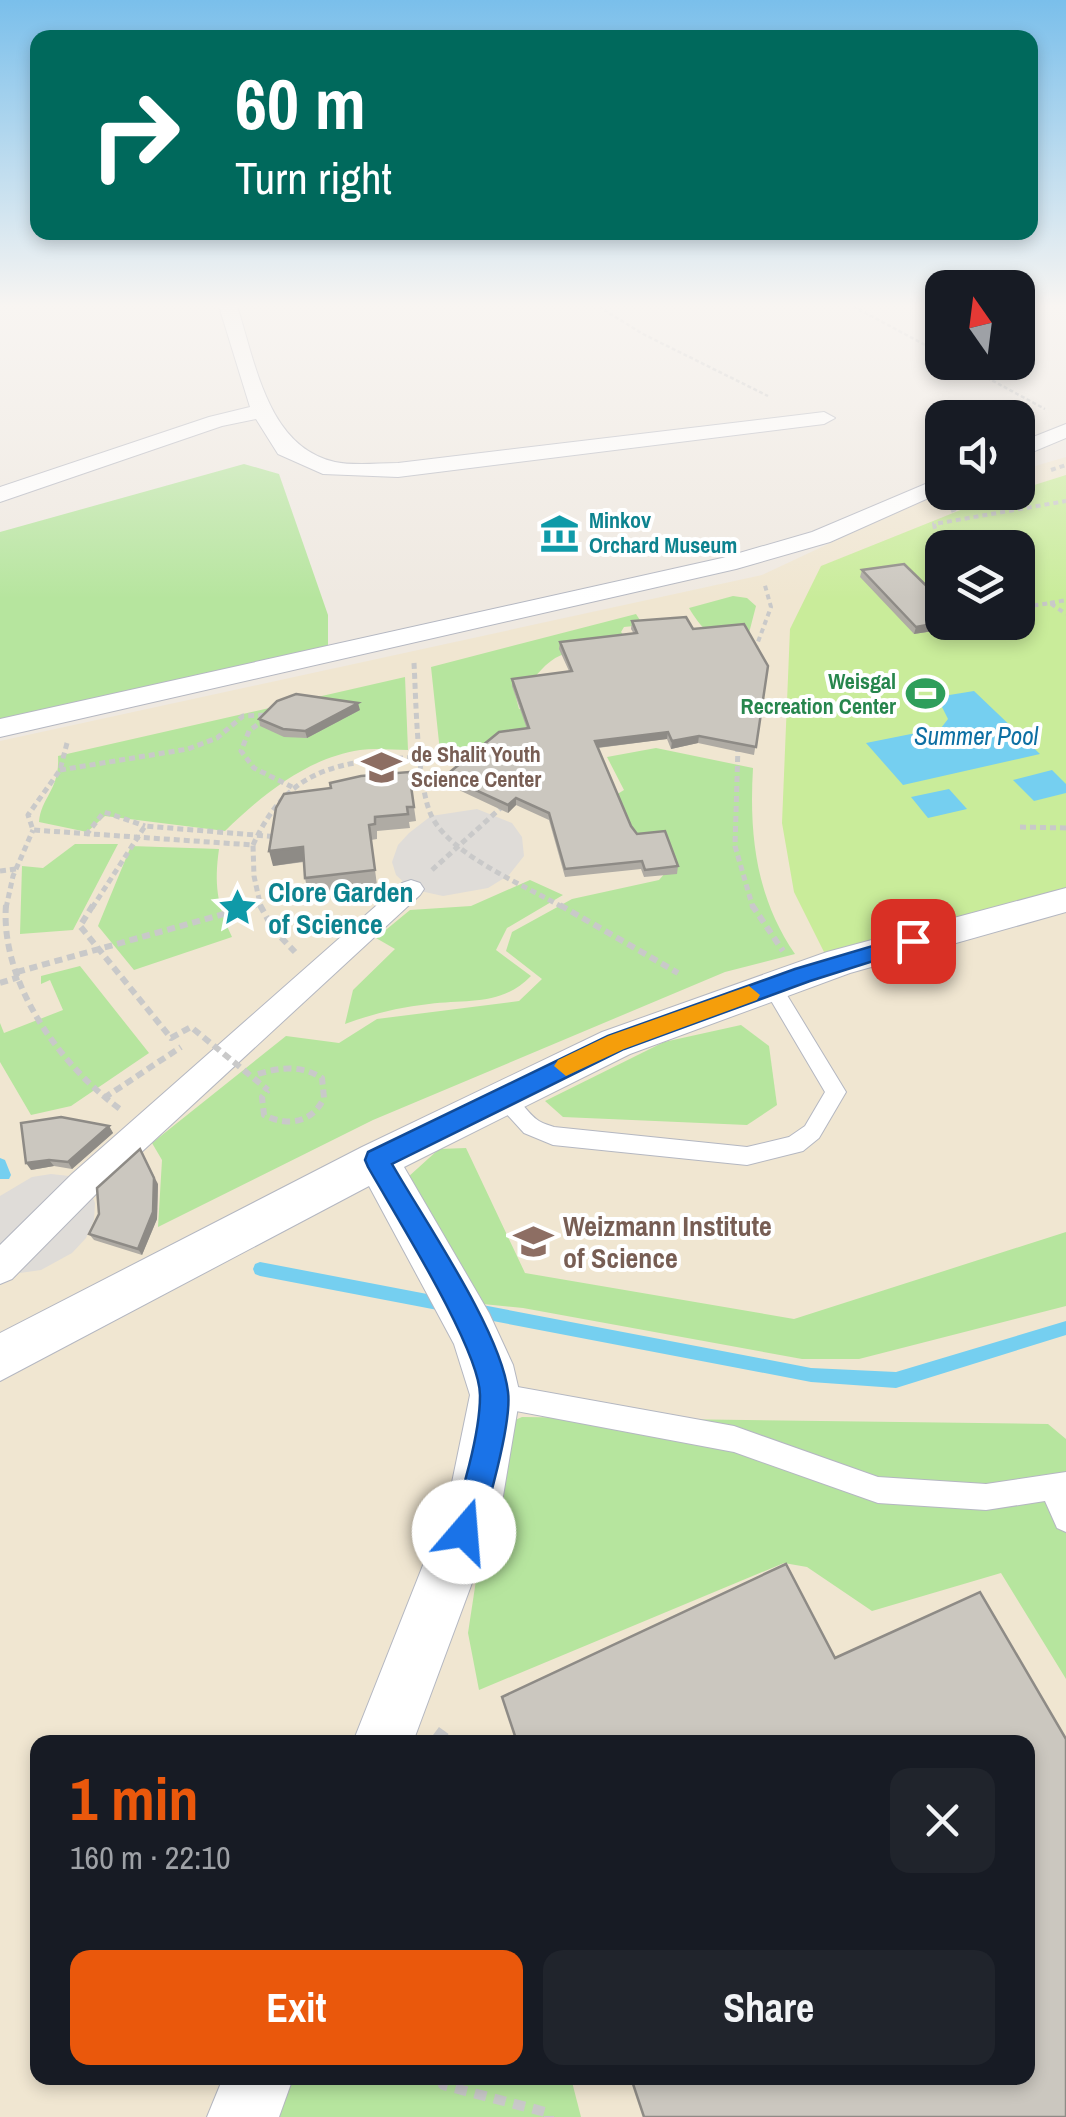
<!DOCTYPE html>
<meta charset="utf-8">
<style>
body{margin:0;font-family:"Archivo Narrow",sans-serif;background:#20242c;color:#f1f3f6;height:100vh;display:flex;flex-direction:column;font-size:38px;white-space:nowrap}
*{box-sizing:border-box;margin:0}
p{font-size:32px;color:#9ea1a6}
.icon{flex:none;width:55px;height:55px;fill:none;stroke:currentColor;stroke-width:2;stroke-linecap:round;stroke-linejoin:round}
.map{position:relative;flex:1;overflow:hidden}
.panel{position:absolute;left:30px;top:1735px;width:1005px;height:350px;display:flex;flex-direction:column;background:#171b24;border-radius:20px;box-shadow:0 5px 15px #0003}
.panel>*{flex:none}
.hud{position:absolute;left:30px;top:30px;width:1008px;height:210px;border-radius:20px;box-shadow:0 5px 15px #0003;background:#00695c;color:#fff;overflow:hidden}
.needle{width:65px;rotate:346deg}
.tools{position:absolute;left:925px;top:270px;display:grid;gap:20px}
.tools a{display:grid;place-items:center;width:110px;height:110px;border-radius:20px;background:#171b24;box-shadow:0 5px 15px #0003;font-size:50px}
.pin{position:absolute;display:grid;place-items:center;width:85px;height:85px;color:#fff;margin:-42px;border-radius:20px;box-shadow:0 5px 15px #0006}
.me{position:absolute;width:110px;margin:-55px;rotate:18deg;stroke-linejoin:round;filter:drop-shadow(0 0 8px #0008)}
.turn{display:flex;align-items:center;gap:35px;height:210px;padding:0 40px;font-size:45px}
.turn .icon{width:130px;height:130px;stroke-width:2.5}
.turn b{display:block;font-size:70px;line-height:85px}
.round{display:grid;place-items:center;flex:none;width:105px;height:105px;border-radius:20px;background:#20242c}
.summary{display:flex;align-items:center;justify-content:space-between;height:170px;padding:0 40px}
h1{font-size:60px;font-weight:700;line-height:75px;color:#ea580c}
.cta{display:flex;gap:20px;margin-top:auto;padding:20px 40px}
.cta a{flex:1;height:115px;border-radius:20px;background:#ea580c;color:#fff;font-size:40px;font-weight:700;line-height:115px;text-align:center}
.cta a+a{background:#20242c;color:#f1f3f6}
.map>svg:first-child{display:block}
</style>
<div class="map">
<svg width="1066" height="2117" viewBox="0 0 1066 2117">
<rect width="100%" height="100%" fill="#efe9e1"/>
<path fill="#f0e6d1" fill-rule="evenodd" d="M1066 457V2117H0V741L762 575 939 492H1018V471ZM942 548H1018V622H942ZM38 1742H1028V2078H38Z"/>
<g fill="#b6e59e">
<polygon points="244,464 279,474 328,615 328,653 0,722 0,532"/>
<path d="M733 596 747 598 756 606 749 633C714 637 708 639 689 608Z"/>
<path d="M636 614 643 625 624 627 621 632 638 653C611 652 573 644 551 661 535 673 536 682 514 690L519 709 531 708 544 739 497 758 441 761 431 667Z"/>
<path d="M405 677 408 750C393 750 376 748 360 750 307 758 262 795 225 831L105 816 87 832 39 822C41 797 60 790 58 756Z"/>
<path d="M656 748 753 768C749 835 756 897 795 954L725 972 373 1120 158 1227 162 1160 152 1143 286 1036 339 1043 377 1019 519 1001 542 979 506 951 512 932 572 899 659 880 673 864 659 843 623 827 611 798 624 790 607 757Z"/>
<polygon points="75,844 118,844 73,930 20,934 22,866 43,868"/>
<path d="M131 846 219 849C214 884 217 905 232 937L134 970 98 926Z"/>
<path d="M530 880 563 895 507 928 496 950 531 976C502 1006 468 999 429 1004 400 1007 372 1014 345 1024L353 990 395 949 376 938 410 910 471 906Z"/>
<polygon points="80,966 149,1053 71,1106 31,1115 0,1062 0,1023 4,1033 63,1010 50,980 41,984 41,976"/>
<polygon points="741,1025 769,1046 777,1105 747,1125 563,1117 545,1101 664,1042"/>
<polygon points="466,1148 525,1273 794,1319 1066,1232 1066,1306 859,1359 802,1359 523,1308 463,1302 397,1187 439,1149"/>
<polygon points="522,1417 1048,1424 1066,1439 1066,1679 1001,1573 872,1611 807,1567 784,1563 479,1690 468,1633 489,1495 492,1430"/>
<polygon points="268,2078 571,2078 581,2117 250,2117"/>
</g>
<path fill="#c9ec9a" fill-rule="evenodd" d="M1066 475V889L826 956 794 892 782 823 790 629 821 566 983 501ZM942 548H1018V622H942Z"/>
<g fill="#dfdcd8">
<polygon points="477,809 512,823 522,837 524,856 509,875 488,888 443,896 411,889 396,875 392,862 398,845 409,833 431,816"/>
<polygon points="51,1174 69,1176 89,1189 95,1203 94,1220 86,1238 72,1253 41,1270 20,1273 0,1269 0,1196 32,1177"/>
</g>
<g fill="#75cff0">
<polygon points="974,691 1040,754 903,785 866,743 941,728 948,719 937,697"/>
<polygon points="1052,770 1066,784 1066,793 1034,801 1013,780"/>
<polygon points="949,789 967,809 928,818 911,797"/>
</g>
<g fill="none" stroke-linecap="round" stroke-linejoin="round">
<g fill="#75cff0" fill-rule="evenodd">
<polygon points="0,1158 5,1160 11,1175 9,1179 0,1179"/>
<polygon points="260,1262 448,1298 453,1300 455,1305 453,1310 448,1312 260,1276 255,1274 253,1269 255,1264"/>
<polygon points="472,1303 811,1368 896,1372 1066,1321 1066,1335 896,1388 811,1382 472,1317 467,1315 465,1310 467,1305"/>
</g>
<defs>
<g id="service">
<path d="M772 980 779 982 846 1092 819 1138 803 1151 747 1165 553 1145 524 1133 491 1097 494 1091C515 1085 523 1111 539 1121 544 1124 549 1125 554 1127L747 1147 789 1137 805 1126 825 1092 763 987Z"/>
<polygon points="495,1383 734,1426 878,1477 986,1484 1066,1472 1066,1532 1057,1528 1045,1501 986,1510 878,1503 734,1452 495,1407 486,1404 483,1395 486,1386"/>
</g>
<polygon id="pedestrian" points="411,880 420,883 424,889 420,895 96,1194 12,1279 0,1284 0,1245 72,1174 402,883"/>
<g id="minor">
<path d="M218 303H236C255 359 266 447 335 462 354 466 378 463 398 463L824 412 835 418 824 424 398 477 323 474 278 454 256 419 222 426 0 502V487L209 417 250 407Z"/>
<polygon points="1066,424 1066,438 1018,458 1018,443"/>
<polygon points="942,477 942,492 830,542 736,569 0,737 0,719 722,558 812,532"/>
<polygon points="1066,888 1066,912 850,973 630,1054 404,1167 489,1313 513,1365 520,1395 502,1502 413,1742 353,1742 448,1502 470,1395 454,1344 369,1186 0,1381 0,1333 362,1147 602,1032 827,952"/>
<polygon points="223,2078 293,2078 279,2117 207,2117"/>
</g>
</defs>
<use href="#service" stroke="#b4b7c1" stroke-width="2"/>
<use href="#pedestrian" stroke="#b4b7c1" stroke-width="2"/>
<use href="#minor" stroke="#b4b7c1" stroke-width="2"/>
<g stroke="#c9c9c9" stroke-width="2.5" stroke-dasharray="4 2.5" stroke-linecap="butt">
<polyline points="593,303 643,334 768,396"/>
<polyline points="847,303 942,354"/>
<polyline points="958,362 1045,409"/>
</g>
<g stroke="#c9c9c9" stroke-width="4" stroke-dasharray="5 4" stroke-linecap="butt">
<polyline points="1051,470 1066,465"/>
<polyline points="951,511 996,492"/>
<polyline points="953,548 936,533 934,524 1066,501"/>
<polyline points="1018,601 1024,607 1050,603 1066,614"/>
<polyline points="1050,603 1066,600"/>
<polyline points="755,650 771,607 764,582"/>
</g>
<g stroke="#c9c9c9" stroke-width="5" stroke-dasharray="6 4" stroke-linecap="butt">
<path d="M414 663C416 698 417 788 432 817 452 856 526 886 564 908"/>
<polyline points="265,719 249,731 241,751 254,768 292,787"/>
<polyline points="67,743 60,770 28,815 33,830 253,845 254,876 261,908"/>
<polyline points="738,746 735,846 753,908"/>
<polyline points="60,770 188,749 217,738 243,716 271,715"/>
<polyline points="1020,827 1066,828"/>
<polyline points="86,835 104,812 145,826"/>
<path d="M253 845C289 766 340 761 420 757"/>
<polyline points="432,870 504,805"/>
<polyline points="0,871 16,869"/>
<polyline points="6,908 13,876 33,830"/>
<polyline points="247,908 257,905"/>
</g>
<g stroke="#c9c9c9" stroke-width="6" stroke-dasharray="8 5" stroke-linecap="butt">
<path d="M6 905C0 983 61 1066 120 1109"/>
<polyline points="260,905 273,929 295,952"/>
<polyline points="560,905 678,973"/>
<polyline points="752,905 783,951"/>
<polyline points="17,972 256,905"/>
<polyline points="0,983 19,977"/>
<path d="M258 1074C281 1067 301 1065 322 1078L324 1098C312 1123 288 1127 264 1115L262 1097 268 1090"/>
<polyline points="104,1098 181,1047"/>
</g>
<g stroke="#c9c9c9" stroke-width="10" stroke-dasharray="12 8" stroke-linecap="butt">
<polyline points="436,1731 451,1742"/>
<polyline points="441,2078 443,2085 549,2113 549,2117"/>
</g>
<use href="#service" fill="#fff" fill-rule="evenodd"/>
<use href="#pedestrian" fill="#fff" fill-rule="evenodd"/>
<use href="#minor" fill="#fff" fill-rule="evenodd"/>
<polyline stroke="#c9c9c9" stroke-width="5" stroke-dasharray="6 4" stroke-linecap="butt" points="92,908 145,826 279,837"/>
<polyline stroke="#c9c9c9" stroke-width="6" stroke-dasharray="8 5" stroke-linecap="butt" points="93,905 80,926 171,1038 191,1027 268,1090"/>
</g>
<g fill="#afaba4">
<polygon points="862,570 942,622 960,622 959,627 914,634 860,577"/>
<polygon points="632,621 693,629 768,666 754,755 698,743 671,749 667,739 598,748 631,826 637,834 678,866 677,874 644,877 641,869 565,877 549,820 516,805 508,813 446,784 445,776 527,729 512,686 512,679 569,671 559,649 560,642 634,634 631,629"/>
<polygon points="360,710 307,738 284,737 260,726 259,719"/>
<polygon points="409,772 416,821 409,822 410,828 377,831 377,839 371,840 377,885 308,893 305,878 304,862 273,866 331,788"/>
<polygon points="109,1126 113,1133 72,1169 54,1166 31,1170"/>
<polygon points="158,1184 157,1219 142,1255 94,1240 89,1234"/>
</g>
<g fill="#8e8b86">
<polygon points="943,622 960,622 959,627 914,634 916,627"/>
<polygon points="358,703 360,710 307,738 305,731"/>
<polygon points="668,732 667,739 595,748 595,741"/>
<polygon points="699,736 698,743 671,749 672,741"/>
<polygon points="516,798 516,805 508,813 508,805"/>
<polygon points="303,847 306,861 273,866 269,851"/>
<polygon points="109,1126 113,1133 72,1169 68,1162"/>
<polygon points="140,1149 158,1184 157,1219 142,1255 138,1249"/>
<polygon points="49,1160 54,1166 31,1170 26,1163"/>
</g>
<g fill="#cbc7bf" stroke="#8e8b86" stroke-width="2.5">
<polygon points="904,564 942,601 943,622 916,627 862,570"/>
<polygon points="686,617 693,629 744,624 768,666 756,747 699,736 672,741 668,732 595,741 631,826 637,834 665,831 678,866 645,870 642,861 565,869 549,813 516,798 508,805 445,776 499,732 529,728 512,679 572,671 560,642 637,633 632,621"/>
<polygon points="296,694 358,703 305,731 283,729 259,719 277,701"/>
<polygon points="409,772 414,807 407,807 408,814 375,817 375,824 369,825 375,870 305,878 303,847 269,851 276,808 284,794 331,788 330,783 361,776"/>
<polygon points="61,1117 109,1126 68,1162 49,1160 26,1163 21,1123"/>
<polygon points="140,1149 154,1178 153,1212 138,1249 89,1234 99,1214 97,1188"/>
<polygon points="786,1564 835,1658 980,1592 1066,1739 1066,2117 644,2117 631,2078 1028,2078 1028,1742 517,1742 502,1697"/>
</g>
<linearGradient id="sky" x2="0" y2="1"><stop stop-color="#7abfeb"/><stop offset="0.51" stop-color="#f8f5f2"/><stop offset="1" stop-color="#f8f5f2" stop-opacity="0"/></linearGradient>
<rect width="1066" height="599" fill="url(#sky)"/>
<path fill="#1a73e8" stroke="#114b97" stroke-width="2.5" d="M913 934 924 941 921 946 810 981 624 1049 392 1164C424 1220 501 1331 508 1392 512 1423 487 1512 475 1543L464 1547 453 1543 448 1532C462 1497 480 1433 480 1396 481 1351 394 1213 368 1167L365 1160 368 1152 608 1036 795 969Z"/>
<polygon fill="#f59e0b" points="749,986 760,995 757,1000 624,1049 566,1076 554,1066 558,1060 608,1036"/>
<defs>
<symbol id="museum-bare" viewBox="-9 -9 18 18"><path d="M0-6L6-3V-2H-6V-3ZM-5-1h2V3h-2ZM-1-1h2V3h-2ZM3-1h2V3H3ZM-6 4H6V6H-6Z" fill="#0f9aa8" stroke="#fff" stroke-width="2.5" paint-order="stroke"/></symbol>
<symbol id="stadium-bare" viewBox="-9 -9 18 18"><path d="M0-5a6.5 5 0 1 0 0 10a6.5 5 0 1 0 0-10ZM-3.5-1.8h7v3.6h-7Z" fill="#2e9e5b" stroke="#fff" stroke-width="2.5" paint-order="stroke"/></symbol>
<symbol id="school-bare" viewBox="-9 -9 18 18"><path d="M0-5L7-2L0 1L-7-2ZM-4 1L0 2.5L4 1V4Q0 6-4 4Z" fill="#8d6e63" stroke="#fff" stroke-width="2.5" paint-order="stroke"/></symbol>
<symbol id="sight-bare" viewBox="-9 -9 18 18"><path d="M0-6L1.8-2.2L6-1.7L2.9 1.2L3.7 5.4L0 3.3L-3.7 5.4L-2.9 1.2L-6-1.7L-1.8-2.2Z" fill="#0f9aa8" stroke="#fff" stroke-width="2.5" paint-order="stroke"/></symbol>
<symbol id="university-bare" viewBox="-9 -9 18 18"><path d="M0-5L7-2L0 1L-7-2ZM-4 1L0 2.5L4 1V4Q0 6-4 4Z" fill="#8d6e63" stroke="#fff" stroke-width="2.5" paint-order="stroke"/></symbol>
</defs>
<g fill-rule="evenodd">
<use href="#museum-bare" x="532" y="506" width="55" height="55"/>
<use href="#stadium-bare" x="898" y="666" width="55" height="55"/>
<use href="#school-bare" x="354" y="740" width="55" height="55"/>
<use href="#sight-bare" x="210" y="880" width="55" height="55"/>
<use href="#university-bare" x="506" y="1214" width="55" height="55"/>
</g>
<g text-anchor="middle" stroke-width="8" stroke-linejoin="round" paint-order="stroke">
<g font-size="22" font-weight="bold" fill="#0d838f" stroke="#fff" text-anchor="start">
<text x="589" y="528">Minkov<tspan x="589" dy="25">Orchard Museum</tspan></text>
</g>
<g font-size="22" font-weight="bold" fill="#27864d" stroke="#fff" text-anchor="end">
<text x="896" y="689">Weisgal<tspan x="896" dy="25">Recreation Center</tspan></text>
</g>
<g font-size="22" font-weight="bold" fill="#785e54" stroke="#fff" text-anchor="start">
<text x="411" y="762">de Shalit Youth<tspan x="411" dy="25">Science Center</tspan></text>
</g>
<g font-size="25" font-style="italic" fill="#0d6fa3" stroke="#fff">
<text x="976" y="745">Summer Pool</text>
</g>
<g font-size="28" font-weight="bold" fill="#0d838f" stroke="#fff" text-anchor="start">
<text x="268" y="902">Clore Garden<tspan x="268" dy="32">of Science</tspan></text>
</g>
<g font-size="28" font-weight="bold" fill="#785e54" stroke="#fff" text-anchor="start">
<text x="563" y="1236">Weizmann Institute<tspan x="563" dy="32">of Science</tspan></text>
</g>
</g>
</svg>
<div class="tools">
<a><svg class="needle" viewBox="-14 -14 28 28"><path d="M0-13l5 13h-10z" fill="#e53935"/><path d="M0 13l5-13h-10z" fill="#9ea1a6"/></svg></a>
<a><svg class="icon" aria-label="sound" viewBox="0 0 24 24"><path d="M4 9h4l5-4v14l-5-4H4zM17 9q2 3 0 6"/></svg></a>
<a><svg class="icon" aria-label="layers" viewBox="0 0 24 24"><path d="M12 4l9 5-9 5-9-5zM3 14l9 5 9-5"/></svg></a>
</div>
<div class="pin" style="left:913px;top:941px;background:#d93025"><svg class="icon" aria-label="arrive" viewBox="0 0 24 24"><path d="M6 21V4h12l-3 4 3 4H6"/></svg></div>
<svg class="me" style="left:464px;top:1532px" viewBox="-20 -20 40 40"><circle r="19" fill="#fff"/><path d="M0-13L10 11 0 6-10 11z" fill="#1a73e8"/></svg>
<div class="hud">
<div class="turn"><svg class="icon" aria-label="right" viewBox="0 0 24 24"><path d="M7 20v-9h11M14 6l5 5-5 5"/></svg><div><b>60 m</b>Turn right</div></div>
</div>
<section class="panel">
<div class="summary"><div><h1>1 min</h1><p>160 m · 22:10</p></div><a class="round"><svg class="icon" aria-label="close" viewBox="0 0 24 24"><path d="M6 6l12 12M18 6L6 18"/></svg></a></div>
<div class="cta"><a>Exit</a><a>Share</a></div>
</section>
</div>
